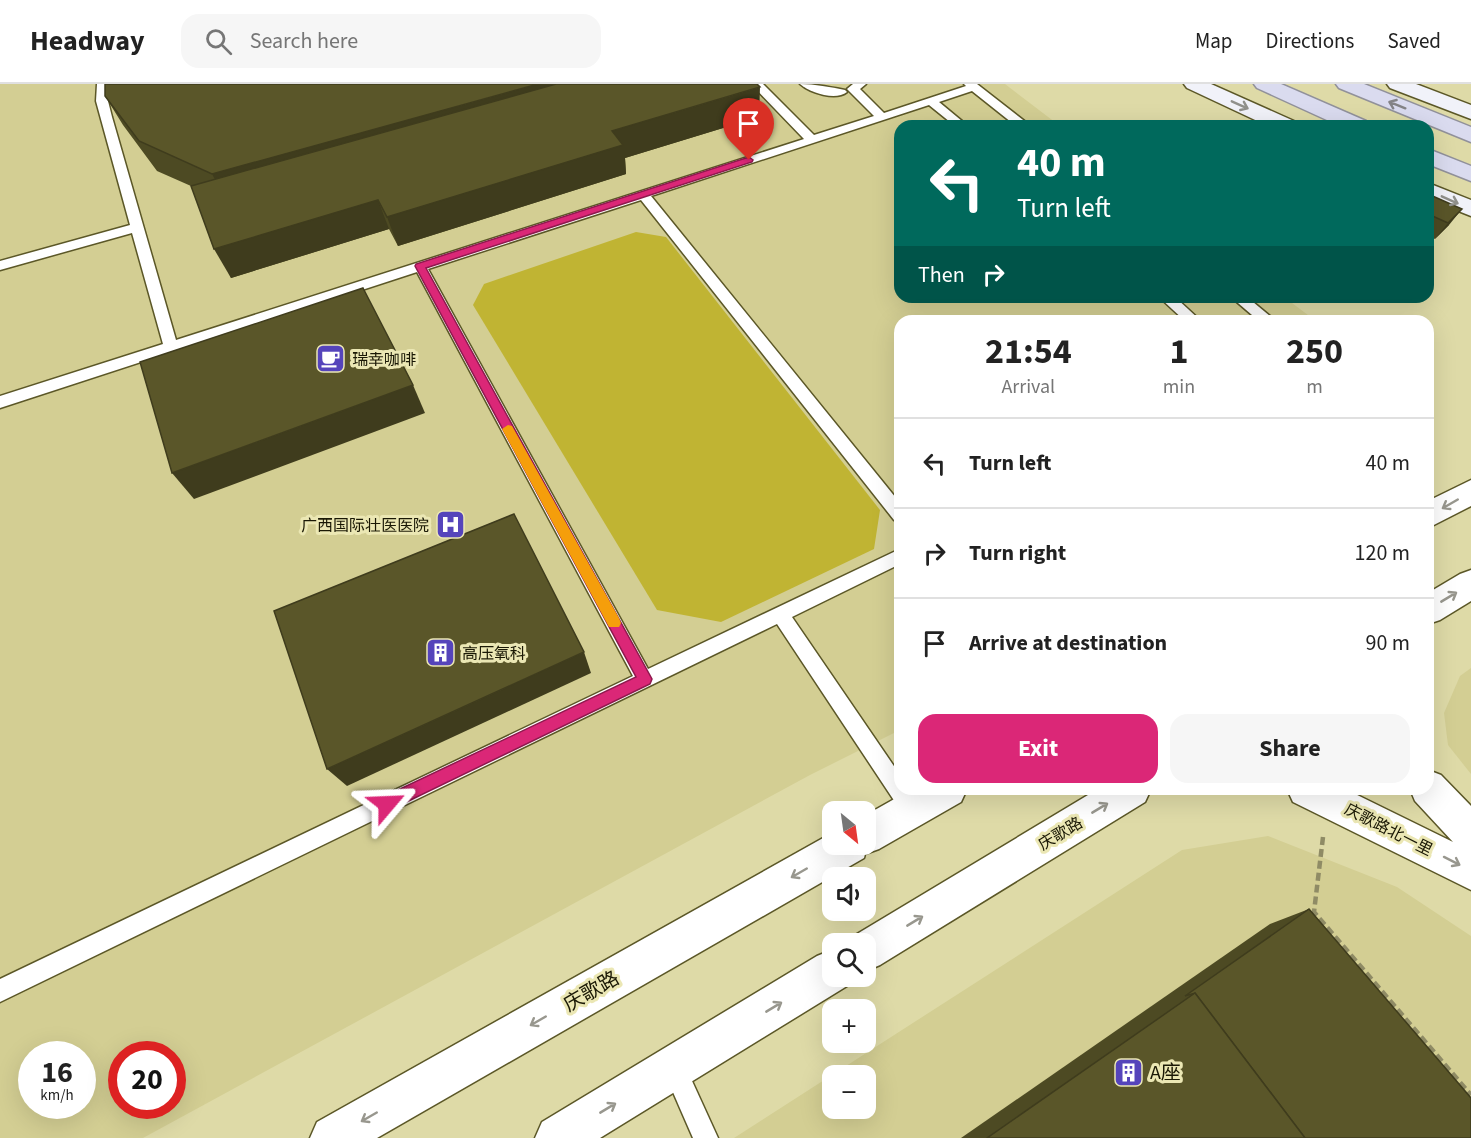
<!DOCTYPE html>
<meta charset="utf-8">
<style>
body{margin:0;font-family:"Source Sans 3","Noto Sans SC",sans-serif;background:#f6f6f6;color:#222;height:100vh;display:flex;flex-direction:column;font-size:22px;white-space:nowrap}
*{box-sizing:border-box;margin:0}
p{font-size:20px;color:#767676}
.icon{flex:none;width:33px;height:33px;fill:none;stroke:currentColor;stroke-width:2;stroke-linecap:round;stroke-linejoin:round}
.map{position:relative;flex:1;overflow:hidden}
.drawer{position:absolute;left:894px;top:231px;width:540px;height:480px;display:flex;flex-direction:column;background:#fff;border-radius:18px;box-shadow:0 6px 24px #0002}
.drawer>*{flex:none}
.banner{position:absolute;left:894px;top:36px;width:540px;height:183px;border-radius:18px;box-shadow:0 6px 24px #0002;background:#00695c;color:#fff;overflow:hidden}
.needle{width:39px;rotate:151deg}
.tools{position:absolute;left:822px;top:717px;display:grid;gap:12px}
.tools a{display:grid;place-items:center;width:54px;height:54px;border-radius:12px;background:#fff;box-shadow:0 6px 24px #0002;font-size:30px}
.speed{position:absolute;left:18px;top:957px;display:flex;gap:12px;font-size:30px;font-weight:700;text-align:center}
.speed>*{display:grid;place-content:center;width:78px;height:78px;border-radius:50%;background:#fff;box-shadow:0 6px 24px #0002;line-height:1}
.speed small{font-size:15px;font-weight:400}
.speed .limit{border:9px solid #d22;background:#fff;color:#111}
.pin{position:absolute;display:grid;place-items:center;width:51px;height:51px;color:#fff;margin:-62px -26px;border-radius:50% 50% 50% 0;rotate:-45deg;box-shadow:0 0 6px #0007}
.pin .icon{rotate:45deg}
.me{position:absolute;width:66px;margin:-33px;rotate:64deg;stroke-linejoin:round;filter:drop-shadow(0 0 4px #0008)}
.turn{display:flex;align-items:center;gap:21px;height:126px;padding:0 24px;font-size:27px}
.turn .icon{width:78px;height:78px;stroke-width:2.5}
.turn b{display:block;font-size:42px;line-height:51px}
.then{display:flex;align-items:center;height:57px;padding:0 24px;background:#0003;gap:12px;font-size:22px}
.eta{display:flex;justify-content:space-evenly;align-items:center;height:102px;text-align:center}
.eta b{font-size:36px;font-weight:700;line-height:42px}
.cta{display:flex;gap:12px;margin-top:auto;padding:12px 24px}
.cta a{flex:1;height:69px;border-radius:18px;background:#db2777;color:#fff;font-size:24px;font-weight:700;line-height:69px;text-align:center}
.cta a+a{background:#f6f6f6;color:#222}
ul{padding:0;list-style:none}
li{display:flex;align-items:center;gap:18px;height:90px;padding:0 24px;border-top:2px solid #e0e0e0}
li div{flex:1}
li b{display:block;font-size:22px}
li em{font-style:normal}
header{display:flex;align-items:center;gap:36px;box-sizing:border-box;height:84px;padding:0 30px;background:#fff;border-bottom:2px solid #e0e0e0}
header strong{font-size:28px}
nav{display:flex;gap:33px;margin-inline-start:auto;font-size:21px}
.search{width:420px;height:54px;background:#f6f6f6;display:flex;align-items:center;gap:15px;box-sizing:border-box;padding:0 21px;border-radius:18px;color:#767676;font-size:22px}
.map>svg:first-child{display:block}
</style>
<header>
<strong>Headway</strong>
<div class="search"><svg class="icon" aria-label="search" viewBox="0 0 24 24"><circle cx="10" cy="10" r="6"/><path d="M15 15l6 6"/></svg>Search here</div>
<nav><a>Map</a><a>Directions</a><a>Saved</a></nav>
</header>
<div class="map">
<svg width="1471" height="1054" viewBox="0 0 1471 1054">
<rect width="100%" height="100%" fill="#dedaa7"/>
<g fill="#d3ce93" fill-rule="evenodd">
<path d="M0 0H1005L1060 42H900V213H1284L1316 237H900V646L810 691 143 1054H0ZM32 970H82V1022H32ZM122 970H172V1022H122Z"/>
<polygon points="1471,584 1471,690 1448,661 1444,629 1460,592"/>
<path d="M1268 752 1397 803 1471 852V1054H734L1182 766ZM832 992H866V1024H832Z"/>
</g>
<polygon fill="#c0b433" points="636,148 666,153 880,426 874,465 721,538 657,526 473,221 484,200"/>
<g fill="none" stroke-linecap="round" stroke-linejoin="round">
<defs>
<g id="service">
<polygon points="97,0 109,0 108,17 112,33 176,256 804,55 751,0 763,0 814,51 874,32 847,5 853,0 866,0 860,5 884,29 966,2 964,0 977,0 1027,39 1029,42 1016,42 972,7 939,18 968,42 955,42 929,21 651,112 900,419 900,438 894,436 641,116 428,185 648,585 900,465 900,480 792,533 900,691 900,705 910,705 922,726 919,733 912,736 905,733 777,540 0,918 0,895 633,592 417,188 0,324 0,312 163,260 132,149 0,186 0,177 130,141 96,17"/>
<path d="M800 0C815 0 830 3 845 6L847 8C836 17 810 9 800 0Z"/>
<polygon points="1159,213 1175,213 1201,237 1185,237"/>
<polygon points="1231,213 1247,213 1276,237 1259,237"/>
<polygon points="674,971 682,975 718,1054 693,1054 662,983 666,975"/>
</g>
<polygon id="minor" points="1428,686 1441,691 1471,722 1471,806 1293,718 1287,705 1345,705 1453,758 1415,717 1410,705 1428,705"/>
<g id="tertiary">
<polygon points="1471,396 1471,422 1428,444 1428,417"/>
<polygon points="1471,486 1471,517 1440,536 1428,540 1428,509 1460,490"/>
<polygon points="912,705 967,705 961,718 879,765 865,770 864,774 377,1054 310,1054 317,1038 832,749 832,760 866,760 866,731"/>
<polygon points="1098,705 1151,705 1145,718 880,881 866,887 866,860 849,860 852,853"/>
<polygon points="832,866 832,892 850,892 847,902 600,1054 535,1054 542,1038 817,872"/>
</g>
<g id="secondary">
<polygon points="1184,0 1211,0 1294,37 1297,42 1268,42 1187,4"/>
<polygon points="1387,0 1416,0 1471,21 1471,35 1390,4"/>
<polygon points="1428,99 1471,116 1471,132 1428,115"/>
</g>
<g id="trunk">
<polygon points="1254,0 1281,0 1366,37 1369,42 1340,42 1257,4"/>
<polygon points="1336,0 1364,0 1471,43 1471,58 1339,4"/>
<polygon points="1428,65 1471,82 1471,97 1428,80"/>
</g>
</defs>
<use href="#service" stroke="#5b5727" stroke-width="3"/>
<use href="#minor" stroke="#5b5727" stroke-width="3"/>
<use href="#tertiary" stroke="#5b5727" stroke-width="3"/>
<use href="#secondary" stroke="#5b5727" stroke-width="3"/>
<use href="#trunk" stroke="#91919a" stroke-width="3"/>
<polyline stroke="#8f8b65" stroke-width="4.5" stroke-dasharray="8 4" stroke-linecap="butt" points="1323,753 1314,828 1471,1011"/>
<use href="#service" fill="#fff" fill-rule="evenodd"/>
<use href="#minor" fill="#fff" fill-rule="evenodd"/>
<use href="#tertiary" fill="#fff" fill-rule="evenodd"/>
<use href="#secondary" fill="#f1f2f9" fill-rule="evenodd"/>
<use href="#trunk" fill="#dadbef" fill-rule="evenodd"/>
</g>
<g fill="#4d4a23">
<polygon points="105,12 759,33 625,74 626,90 398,162 389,145 231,194 191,102 157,87 123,41"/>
<polygon points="1428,110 1449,141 1435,155 1428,152"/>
<polygon points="1309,825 1471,1054 961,1054 1270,840"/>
</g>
<g fill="#3f3c1d">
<polygon points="538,0 646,0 228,119 212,90"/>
<polygon points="760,3 759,33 625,74 626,90 398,162 387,133 612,47"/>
<polygon points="378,116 389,145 231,194 214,165"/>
<polygon points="1462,125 1449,141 1435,155 1448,139"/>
<polygon points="413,301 425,329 194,415 172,389"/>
<polygon points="584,568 591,589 347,702 327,685"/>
</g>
<g fill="#5a5629" stroke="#3f3c1d" stroke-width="1.5">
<polygon points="105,0 538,0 212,90 139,57 105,12"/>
<polygon points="556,0 757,0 760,3 612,47 623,61 387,133 378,116 214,165 191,102"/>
<polygon points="1428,110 1462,125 1448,139 1428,130"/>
<polygon points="363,204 413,301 172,389 140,278"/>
<polygon points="514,430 584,568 327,685 274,527"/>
<polygon points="1309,825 1471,1014 1471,1054 1305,1054 1195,909 1185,912"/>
<polygon points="1195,909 1305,1054 987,1054"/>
</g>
<defs><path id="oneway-shaft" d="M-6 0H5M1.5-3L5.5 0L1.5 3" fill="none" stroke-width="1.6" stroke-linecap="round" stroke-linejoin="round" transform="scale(1.5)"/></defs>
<g stroke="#90908b">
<use href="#oneway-shaft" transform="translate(1240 21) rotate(24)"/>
<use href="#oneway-shaft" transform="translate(1450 116) rotate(24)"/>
</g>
<use stroke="#848386" href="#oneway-shaft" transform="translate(1397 21) rotate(-158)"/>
<g stroke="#98978e">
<use href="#oneway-shaft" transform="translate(1450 420) rotate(150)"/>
<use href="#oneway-shaft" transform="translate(1449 513) rotate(-31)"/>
<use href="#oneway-shaft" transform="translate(1100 724) rotate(-31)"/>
<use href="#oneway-shaft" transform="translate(1452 777) rotate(27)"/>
<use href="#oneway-shaft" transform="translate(799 789) rotate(150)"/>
<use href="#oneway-shaft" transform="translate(915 837) rotate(-31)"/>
<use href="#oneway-shaft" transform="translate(774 923) rotate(-31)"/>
<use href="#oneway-shaft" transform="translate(538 937) rotate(150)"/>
<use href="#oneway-shaft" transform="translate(608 1024) rotate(-31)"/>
<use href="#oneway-shaft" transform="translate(369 1033) rotate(150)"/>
</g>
<polygon fill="#db2777" stroke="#8e194d" stroke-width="1.5" points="749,73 753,76 752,78 426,184 652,595 650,600 392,725 387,727 381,725 379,720 381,714 636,593 415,182 416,180"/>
<polygon fill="#f59e0b" points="508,341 512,342 619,534 621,539 619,543 609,543 502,345"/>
<defs>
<symbol id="cafe-square" viewBox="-11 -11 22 22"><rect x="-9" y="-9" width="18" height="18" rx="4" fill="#54b" stroke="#ebe7b4"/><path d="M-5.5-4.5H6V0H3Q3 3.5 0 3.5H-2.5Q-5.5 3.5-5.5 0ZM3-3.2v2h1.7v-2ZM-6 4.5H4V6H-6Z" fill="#fff"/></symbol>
<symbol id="hospital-square" viewBox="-11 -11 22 22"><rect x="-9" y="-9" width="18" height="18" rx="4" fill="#54b" stroke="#ebe7b4"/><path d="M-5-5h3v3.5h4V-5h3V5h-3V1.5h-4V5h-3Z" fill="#fff"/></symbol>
<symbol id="building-square" viewBox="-11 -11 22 22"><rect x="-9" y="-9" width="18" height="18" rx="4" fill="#54b" stroke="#ebe7b4"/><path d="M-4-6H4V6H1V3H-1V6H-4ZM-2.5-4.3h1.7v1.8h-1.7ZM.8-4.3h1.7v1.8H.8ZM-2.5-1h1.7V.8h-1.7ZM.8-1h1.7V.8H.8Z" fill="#fff"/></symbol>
</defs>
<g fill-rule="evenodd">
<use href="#cafe-square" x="314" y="258" width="33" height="33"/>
<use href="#hospital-square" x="434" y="424" width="33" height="33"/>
<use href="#building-square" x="424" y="552" width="33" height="33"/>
<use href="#building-square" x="1112" y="972" width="33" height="33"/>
</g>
<g text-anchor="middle" stroke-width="6" stroke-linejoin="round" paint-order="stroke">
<g font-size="16" fill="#1a1805" stroke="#ebe7b4" text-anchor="start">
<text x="352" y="281">瑞幸咖啡</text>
<text x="429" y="447" text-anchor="end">广西国际壮医医院</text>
<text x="462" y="575">高压氧科</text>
</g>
<g font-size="16" fill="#1a1805" stroke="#ebe7b4">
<text transform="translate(1389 745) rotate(27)" y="6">庆歌路北一里</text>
<text transform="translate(1060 749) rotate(-31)" y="6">庆歌路</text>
</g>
<g font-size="20" fill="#1a1805" stroke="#ebe7b4">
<text transform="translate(591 907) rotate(-30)" y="7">庆歌路</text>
</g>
<g font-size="20" fill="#1a1805" stroke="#ebe7b4" text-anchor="start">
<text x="1150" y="995">A座</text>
</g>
</g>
</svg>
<div class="tools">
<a><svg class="needle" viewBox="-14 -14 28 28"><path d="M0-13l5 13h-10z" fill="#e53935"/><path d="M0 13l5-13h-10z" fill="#767676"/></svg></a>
<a><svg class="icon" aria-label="sound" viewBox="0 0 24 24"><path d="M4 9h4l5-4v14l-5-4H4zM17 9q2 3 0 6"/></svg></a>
<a><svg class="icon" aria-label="search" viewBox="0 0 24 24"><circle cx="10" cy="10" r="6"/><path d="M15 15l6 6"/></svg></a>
<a>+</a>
<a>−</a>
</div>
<div class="speed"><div>16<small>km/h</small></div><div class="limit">20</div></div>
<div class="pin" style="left:749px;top:76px;background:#d93025"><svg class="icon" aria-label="arrive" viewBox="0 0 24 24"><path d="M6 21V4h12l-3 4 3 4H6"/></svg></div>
<svg class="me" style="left:387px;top:720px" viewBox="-20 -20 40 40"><path d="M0-17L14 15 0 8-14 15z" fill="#db2777" stroke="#fff" stroke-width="4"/></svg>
<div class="banner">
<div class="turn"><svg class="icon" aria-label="left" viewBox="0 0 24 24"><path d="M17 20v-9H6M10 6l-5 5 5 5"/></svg><div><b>40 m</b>Turn left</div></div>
<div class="then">Then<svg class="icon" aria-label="right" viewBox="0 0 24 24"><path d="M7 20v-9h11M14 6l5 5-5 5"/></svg></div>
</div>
<section class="drawer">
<div class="eta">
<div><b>21:54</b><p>Arrival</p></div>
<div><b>1</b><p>min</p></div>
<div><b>250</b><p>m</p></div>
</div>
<ul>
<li><svg class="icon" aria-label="left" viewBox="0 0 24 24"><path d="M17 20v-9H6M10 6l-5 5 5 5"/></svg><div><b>Turn left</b></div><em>40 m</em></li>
<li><svg class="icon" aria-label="right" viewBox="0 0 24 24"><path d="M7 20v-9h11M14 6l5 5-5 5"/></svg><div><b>Turn right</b></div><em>120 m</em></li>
<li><svg class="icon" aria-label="arrive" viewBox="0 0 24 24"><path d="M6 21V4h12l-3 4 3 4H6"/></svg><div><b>Arrive at destination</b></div><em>90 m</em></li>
</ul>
<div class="cta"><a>Exit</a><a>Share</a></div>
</section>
</div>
